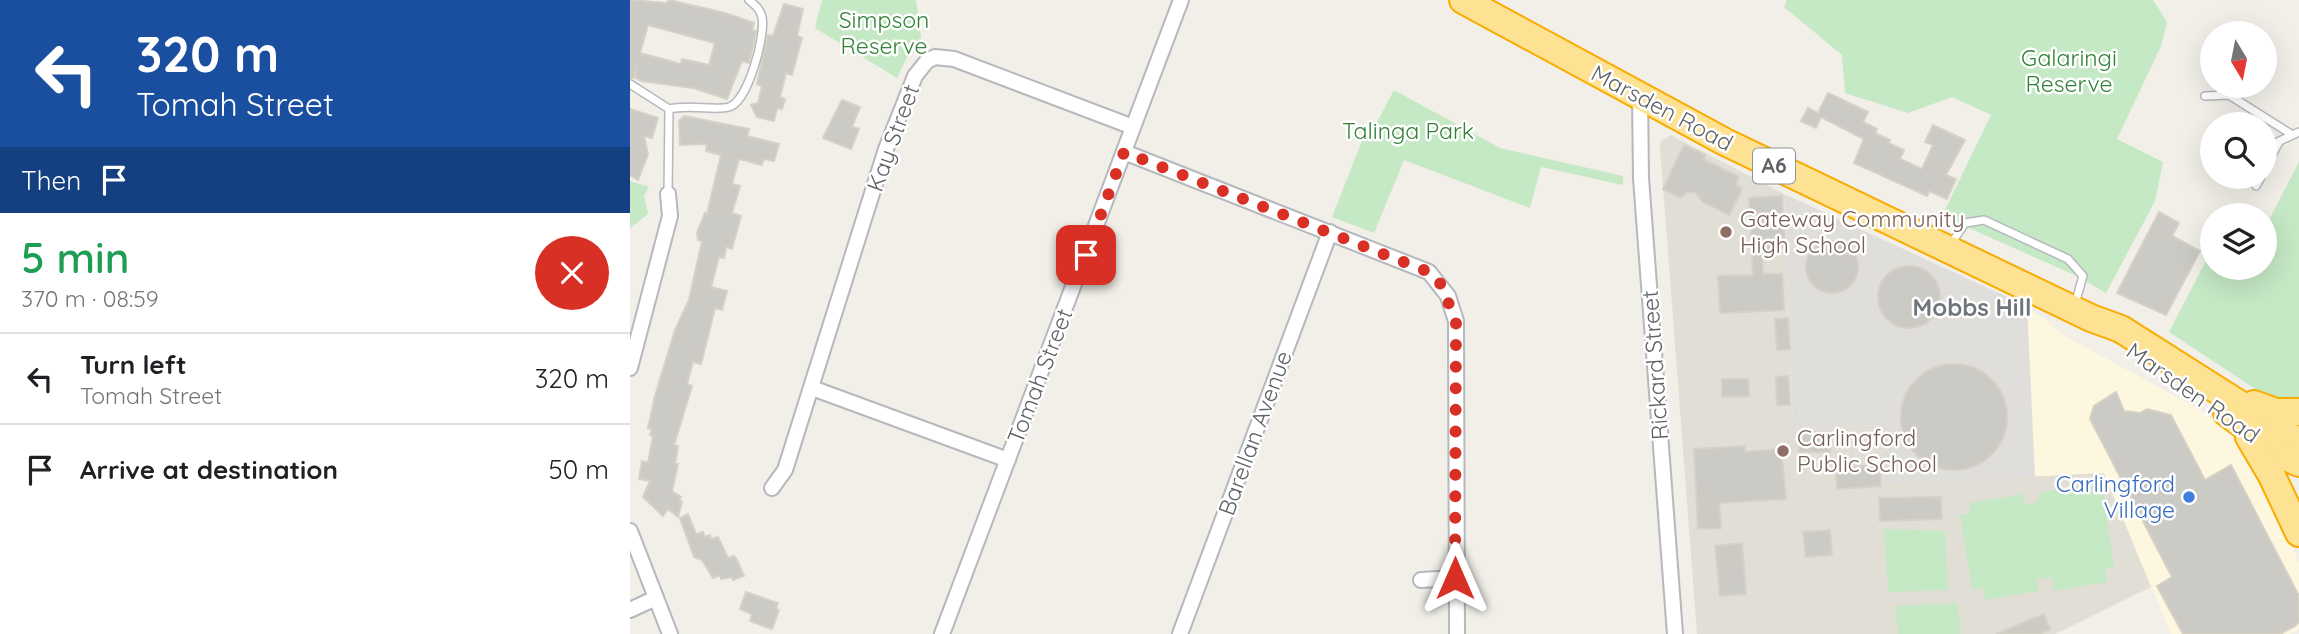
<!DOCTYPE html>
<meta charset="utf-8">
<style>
body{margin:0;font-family:Quicksand,sans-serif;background:#f2f2f2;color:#202124;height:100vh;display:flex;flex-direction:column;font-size:26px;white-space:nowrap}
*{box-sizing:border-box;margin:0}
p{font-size:23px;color:#757577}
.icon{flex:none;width:38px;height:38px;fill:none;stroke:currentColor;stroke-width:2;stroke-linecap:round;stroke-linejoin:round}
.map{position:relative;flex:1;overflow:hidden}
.drawer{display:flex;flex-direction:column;background:#fff;width:630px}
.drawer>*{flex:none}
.top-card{background:#1a4fa0;color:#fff;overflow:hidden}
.needle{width:46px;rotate:170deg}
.controls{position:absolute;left:1570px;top:21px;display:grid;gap:14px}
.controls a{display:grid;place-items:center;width:77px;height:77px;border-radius:50%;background:#fff;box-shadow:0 7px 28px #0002;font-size:35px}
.pin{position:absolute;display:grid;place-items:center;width:60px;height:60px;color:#fff;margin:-30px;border-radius:14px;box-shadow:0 4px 10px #0006}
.me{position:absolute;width:77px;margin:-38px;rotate:0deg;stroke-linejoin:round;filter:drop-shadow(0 0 5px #0008)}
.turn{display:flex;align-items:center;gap:24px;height:147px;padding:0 21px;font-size:32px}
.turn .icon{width:91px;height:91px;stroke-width:2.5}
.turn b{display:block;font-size:49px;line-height:60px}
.then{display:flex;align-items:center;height:66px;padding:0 21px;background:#0003;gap:14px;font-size:26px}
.round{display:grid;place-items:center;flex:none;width:74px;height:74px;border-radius:37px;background:#f2f2f2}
.headline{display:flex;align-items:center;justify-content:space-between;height:119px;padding:0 21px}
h1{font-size:42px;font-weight:600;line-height:52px;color:#1e9e55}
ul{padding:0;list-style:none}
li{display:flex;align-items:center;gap:21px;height:91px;padding:0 21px;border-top:2px solid #e0e0e0}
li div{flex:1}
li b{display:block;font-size:26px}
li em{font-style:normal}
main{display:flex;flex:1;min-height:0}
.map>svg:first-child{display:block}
</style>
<main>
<section class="drawer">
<div class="top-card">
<div class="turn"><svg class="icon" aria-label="left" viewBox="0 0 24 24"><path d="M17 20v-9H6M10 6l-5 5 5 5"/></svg><div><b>320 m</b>Tomah Street</div></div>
<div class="then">Then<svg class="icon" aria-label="arrive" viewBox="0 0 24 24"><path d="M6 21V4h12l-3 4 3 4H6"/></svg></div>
</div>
<div class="headline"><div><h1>5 min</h1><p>370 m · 08:59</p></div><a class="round" style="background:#d93025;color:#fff"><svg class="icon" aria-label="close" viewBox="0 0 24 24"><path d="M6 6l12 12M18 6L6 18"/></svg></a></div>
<ul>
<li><svg class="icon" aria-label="left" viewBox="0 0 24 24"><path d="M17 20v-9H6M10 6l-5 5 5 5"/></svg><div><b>Turn left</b><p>Tomah Street</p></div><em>320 m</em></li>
<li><svg class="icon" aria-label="arrive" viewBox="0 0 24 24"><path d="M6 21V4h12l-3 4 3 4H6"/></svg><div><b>Arrive at destination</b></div><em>50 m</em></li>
</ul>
</section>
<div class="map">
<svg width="1669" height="634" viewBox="0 0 1669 634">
<rect width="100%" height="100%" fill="#f1efe8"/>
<polygon fill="#fef7e0" points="1397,309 1413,317 1431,334 1565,407 1592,425 1612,445 1633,481 1669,563 1669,629 1660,634 1541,634 1474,473 1405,477"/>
<polygon fill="#e0deda" points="1154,194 1397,306 1405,477 1254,484 1250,425 1163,429"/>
<polygon fill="#e1ded6" points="1041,135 1154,194 1163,429 1250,425 1254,484 1474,473 1521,587 1425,634 1067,634 1030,147 1030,142"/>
<g fill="#c5e8c5">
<polygon points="192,0 286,0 292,45 278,55 267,78 185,28"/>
<polygon points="1157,0 1523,0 1537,22 1531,46 1487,139 1533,162 1525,201 1476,293 1449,277 1312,216 1361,115 1322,97 1278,113 1215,93 1212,55 1154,7"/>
<polygon points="764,90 870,148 993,176 993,185 911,167 900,208 774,160 744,233 702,217 736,131 742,132"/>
<polygon points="1669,162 1669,399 1636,396 1539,332 1582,249 1582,268 1634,268 1635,228"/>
<polygon points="0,181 19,187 14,196 18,214 0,228"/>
<polygon points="1461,484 1463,494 1473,492 1484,567 1475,568 1477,582 1424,591 1421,577 1407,579 1409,591 1355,600 1353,588 1342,589 1330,515 1341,513 1339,503 1393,494 1395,504 1409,502 1408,493"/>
<polygon points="1254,529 1315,531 1318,590 1258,592"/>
<polygon points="1328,603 1330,634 1268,634 1266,606"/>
</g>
<g fill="#cccac5" stroke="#d6d1c6" stroke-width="2" fill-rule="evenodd">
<path d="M0 0 37 3 39 0 95 13 124 23 122 30 126 31 125 37 119 63 112 61 97 99 63 88 12 81 5 78 7 66 4 78H0ZM18 25 85 43 79 65 52 59 51 64 10 53Z"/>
<polygon points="154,4 173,9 167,36 172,38 162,75 156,73 150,97 155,99 152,109 147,108 144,121 127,117 121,105 128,103 132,86 127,84 138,35 143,36"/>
<polygon points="1198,93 1238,112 1233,122 1247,129 1245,133 1260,140 1258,143 1274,150 1270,159 1292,169 1303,145 1295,142 1303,125 1335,140 1316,175 1326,179 1317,199 1299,191 1297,196 1224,163 1234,139 1191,117 1186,128 1171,121 1178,108 1188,113"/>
<polygon points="212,100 230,107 222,127 229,129 221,149 193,138"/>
<polygon points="0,109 28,118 22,138 14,136 18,154 8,180 0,175"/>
<polygon points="54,116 119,129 117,136 149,144 144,161 134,159 132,165 109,159 102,184 110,186 102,213 111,216 102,249 96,247 94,258 89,257 81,287 97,291 92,310 85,308 71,364 63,362 57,384 62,386 44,445 48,446 45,464 48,464 42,491 51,497 49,500 52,502 48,517 38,509 33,516 13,497 20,481 9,479 12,461 18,463 23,436 20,435 22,429 18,428 25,396 45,330 59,300 72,241 68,240 67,233 75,213 77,214 91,155 76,151 77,144 50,145 49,121"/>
<polygon points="1054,145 1075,155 1073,159 1109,177 1105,185 1111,187 1111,192 1099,215 1073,202 1065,192 1056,193 1050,198 1033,189"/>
<polygon points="1152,196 1155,249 1132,251 1133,274 1152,274 1154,310 1090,313 1088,276 1123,275 1119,198"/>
<polygon points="1529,212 1549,223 1542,236 1570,251 1536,315 1487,293"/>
<circle cx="1202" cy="267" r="26"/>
<circle cx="1279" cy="297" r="31"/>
<polygon points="1158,318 1160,349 1147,350 1145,319"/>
<circle cx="1324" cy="417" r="53"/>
<polygon points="1158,376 1160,405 1147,405 1146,377"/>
<polygon points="1092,379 1118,379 1119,396 1092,397"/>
<polygon points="1486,392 1494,411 1510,413 1517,409 1541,415 1575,480 1601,465 1669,596 1669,622 1665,626 1650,634 1553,634 1527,586 1542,577 1460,419 1464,406"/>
<rect x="1169" y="432" width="31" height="20"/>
<polygon points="1115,446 1115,452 1151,449 1156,499 1089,503 1091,528 1068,529 1064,449"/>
<polygon points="1249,465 1251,486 1207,489 1206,468"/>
<polygon points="1311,497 1312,519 1250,521 1249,498"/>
<polygon points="58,514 66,534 73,532 75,537 80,535 81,539 88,537 98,558 104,556 107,560 114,576 103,580 102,577 91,579 90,575 83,578 72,560 64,557 50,518"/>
<polygon points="1200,530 1202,555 1176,557 1173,532"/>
<polygon points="1112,543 1116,594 1090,596 1085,546"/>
<polygon points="116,592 148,603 146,609 149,610 142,629 120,621 122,614 110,609"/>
<polygon points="1414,614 1420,630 1409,634 1366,634"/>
</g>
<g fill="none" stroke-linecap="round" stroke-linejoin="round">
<defs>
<g id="lane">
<path d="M0 84 39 109C60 104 85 111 99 107 118 102 136 35 132 17 130 9 125 5 119 0"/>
<polyline points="1575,96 1599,95 1661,134"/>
<polyline points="1634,144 1641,145 1669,132"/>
<polyline points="1634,170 1649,142"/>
<polyline points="1626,186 1631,177"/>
<polyline points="38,194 39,109"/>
<polyline points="1321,244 1335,223 1354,220 1438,259 1453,276 1445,304"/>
</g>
<g id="street">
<polyline points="1010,96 1011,178 1045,634"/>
<polyline points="494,152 799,272 818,296 826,321 827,634"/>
<polyline points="0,368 40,216 38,194"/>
<polyline points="182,388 378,460"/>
<polyline points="142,488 155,470 256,149 285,76 297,61 305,57 324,59 503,127"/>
<polyline points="0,531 40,634"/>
<polyline points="791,580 825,578"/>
<polyline points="0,610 26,598"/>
<polyline points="312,634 551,0"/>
<polyline points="550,634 700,232"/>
</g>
<g id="highway">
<polyline points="833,0 1095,142 1461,318 1491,329 1669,442"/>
<polyline points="1624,404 1646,412 1669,412"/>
<polyline points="1597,413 1656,457 1669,463"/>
<polyline points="1619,437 1642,476 1669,533"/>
</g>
</defs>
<use href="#lane" stroke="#b5b8bc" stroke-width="10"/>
<use href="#street" stroke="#b5b8bc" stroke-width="18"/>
<use href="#highway" stroke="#f9ab00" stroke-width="30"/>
<use href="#lane" stroke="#fff" stroke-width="7"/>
<use href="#street" stroke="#fff" stroke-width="14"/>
<use href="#highway" stroke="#fde293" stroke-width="26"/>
</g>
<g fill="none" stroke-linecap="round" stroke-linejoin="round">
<polyline stroke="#d93025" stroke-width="12" stroke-dasharray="0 21.6" points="456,255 494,152 799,272 810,283 826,321 825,578"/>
</g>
<g fill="#8d6e63" stroke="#fff" stroke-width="2.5">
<circle cx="1096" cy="232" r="7"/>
<circle cx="1153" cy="451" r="7"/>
</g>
<circle fill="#3f7fe0" stroke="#fff" stroke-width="2.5" cx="1559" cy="497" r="7"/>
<g text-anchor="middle" stroke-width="5" stroke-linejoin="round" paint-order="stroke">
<rect fill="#fff" stroke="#8f9295" stroke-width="2" x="1123" y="148.5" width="42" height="35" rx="5"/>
<g font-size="21" font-weight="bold" fill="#5f6368">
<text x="1144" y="173">A6</text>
</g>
<g font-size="23" fill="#348238" stroke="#fff">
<text x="254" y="28">Simpson<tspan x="254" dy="26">Reserve</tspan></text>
<text x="1439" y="66">Galaringi<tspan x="1439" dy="26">Reserve</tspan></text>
<text x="778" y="139">Talinga Park</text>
</g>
<g font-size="23" fill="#5f6368" stroke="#fff">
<text transform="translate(1032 108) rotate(28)" y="8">Marsden Road</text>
<text transform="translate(263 138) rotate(-70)" y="8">Kay Street</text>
<text transform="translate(1025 365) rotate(-94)" y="8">Rickard Street</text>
<text transform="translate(410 376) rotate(-69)" y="8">Tomah Street</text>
<text transform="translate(1563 393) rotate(35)" y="8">Marsden Road</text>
<text transform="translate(625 433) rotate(-70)" y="8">Barellan Avenue</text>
</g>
<g font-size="23" fill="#785e54" stroke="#fff" text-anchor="start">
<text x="1110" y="227">Gateway Community<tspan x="1110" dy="26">High School</tspan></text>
<text x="1167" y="446">Carlingford<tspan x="1167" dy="26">Public School</tspan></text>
</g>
<g font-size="23" fill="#366cbe" stroke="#fff" text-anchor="end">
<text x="1545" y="492">Carlingford<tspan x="1545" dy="26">Village</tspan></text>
</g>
<g font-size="24" font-weight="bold" fill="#70757a" stroke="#fff">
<text x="1342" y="316">Mobbs Hill</text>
</g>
</g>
</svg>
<div class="controls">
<a><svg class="needle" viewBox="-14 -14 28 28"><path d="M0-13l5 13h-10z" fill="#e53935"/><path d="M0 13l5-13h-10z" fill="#757577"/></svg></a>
<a><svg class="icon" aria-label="search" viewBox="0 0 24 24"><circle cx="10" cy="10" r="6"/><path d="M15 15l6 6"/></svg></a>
<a><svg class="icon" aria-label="layers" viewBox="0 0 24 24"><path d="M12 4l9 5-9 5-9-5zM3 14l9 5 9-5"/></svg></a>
</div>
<div class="pin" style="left:456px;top:255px;background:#d93025"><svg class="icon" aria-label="arrive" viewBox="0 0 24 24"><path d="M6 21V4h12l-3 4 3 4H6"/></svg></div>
<svg class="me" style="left:825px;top:578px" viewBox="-20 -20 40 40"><path d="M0-17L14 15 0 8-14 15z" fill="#d93025" stroke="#fff" stroke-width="4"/></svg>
</div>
</main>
